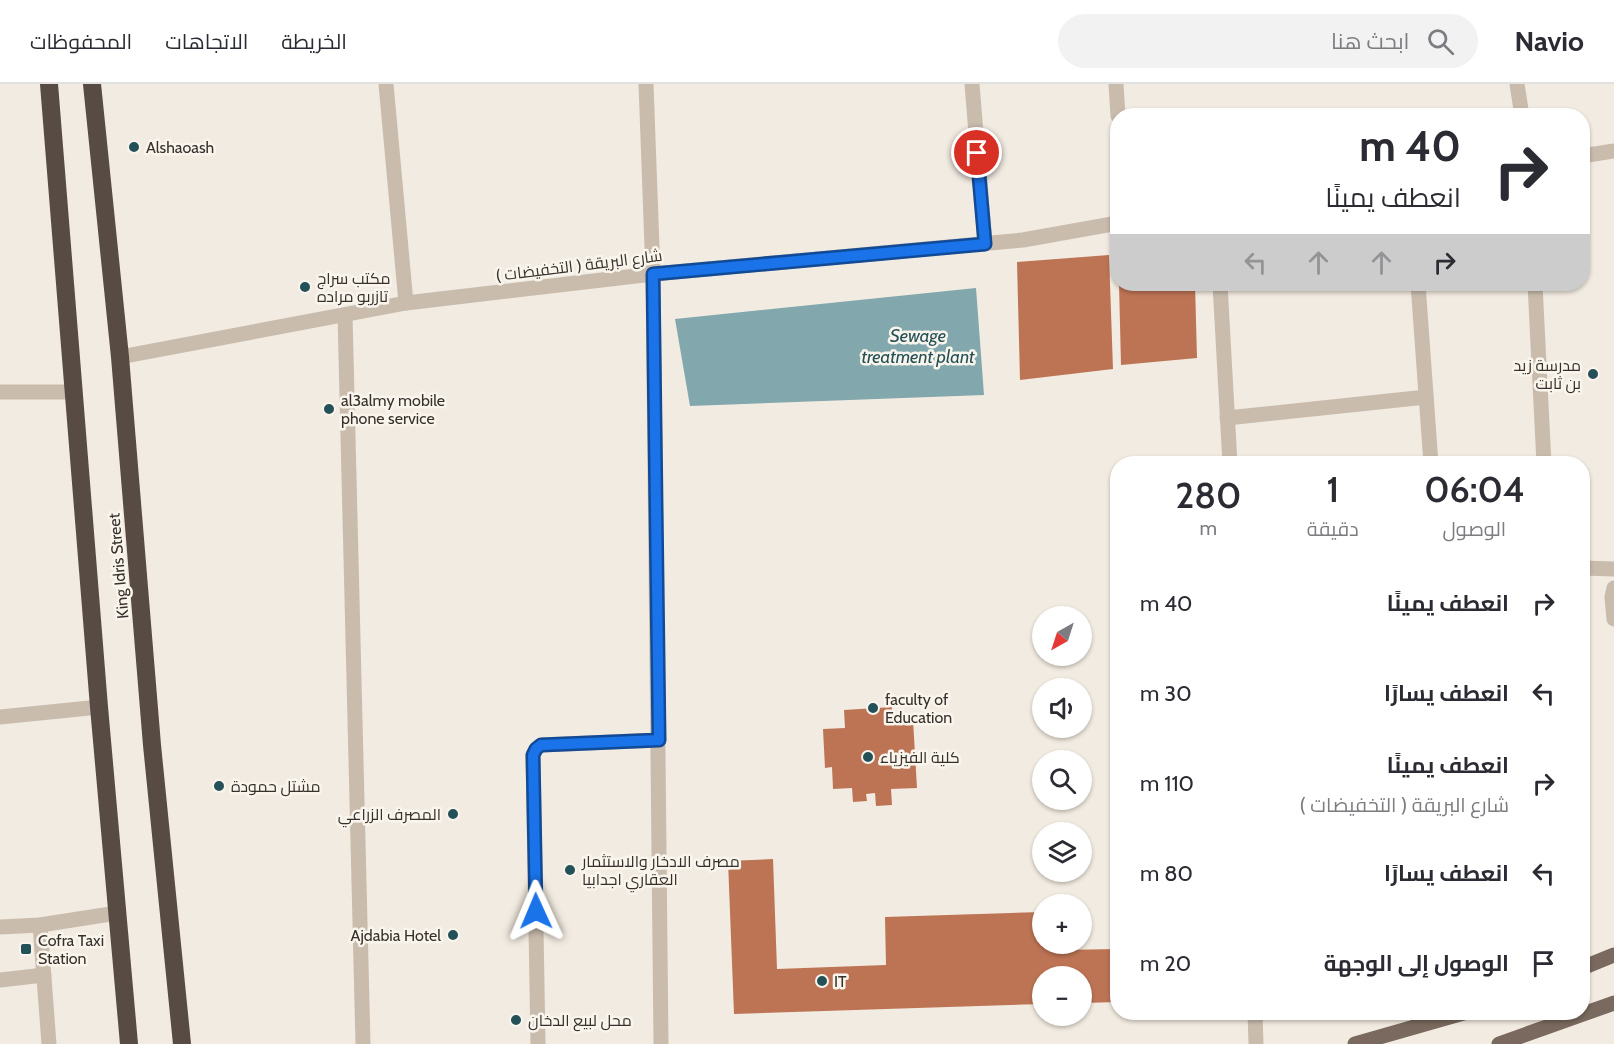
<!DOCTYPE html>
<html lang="ar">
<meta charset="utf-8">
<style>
body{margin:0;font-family:Cabin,Cairo,sans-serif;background:#f2f2f3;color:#2b2b33;direction:rtl;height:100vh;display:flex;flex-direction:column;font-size:22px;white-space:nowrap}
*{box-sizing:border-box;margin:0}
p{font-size:20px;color:#7c7c81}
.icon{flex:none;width:33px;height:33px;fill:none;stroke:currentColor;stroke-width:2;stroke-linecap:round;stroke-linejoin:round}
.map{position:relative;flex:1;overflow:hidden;direction:ltr}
.sheet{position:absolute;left:1110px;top:372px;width:480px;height:564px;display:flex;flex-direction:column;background:#fff;border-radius:24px;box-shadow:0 2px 4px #0004;direction:rtl}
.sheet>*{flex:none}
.guide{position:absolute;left:1110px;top:24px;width:480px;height:183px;border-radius:24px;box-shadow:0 2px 4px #0004;direction:rtl;background:#fff;color:#2b2b33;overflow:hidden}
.needle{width:39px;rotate:219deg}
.buttons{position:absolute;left:1032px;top:522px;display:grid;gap:12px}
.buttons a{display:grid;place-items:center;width:60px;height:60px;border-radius:50%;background:#fff;box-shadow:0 2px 4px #0004;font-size:30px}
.pin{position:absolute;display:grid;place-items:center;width:51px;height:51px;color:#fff;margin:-26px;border:3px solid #fff;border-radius:50%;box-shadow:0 2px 6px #0007}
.me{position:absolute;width:66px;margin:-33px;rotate:359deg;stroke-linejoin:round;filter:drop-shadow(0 0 4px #0008)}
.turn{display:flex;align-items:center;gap:21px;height:126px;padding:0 30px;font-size:27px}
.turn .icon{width:78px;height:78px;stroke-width:2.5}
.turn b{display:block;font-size:42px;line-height:51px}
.lanes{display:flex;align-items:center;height:57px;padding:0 30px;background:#0003;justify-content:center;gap:30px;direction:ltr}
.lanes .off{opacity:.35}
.eta{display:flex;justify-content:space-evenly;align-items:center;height:102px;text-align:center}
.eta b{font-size:36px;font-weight:600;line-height:42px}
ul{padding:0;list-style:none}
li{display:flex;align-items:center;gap:18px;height:90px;padding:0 30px}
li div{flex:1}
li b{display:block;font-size:22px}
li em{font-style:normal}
header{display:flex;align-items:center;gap:36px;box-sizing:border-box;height:84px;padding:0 30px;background:#fff;border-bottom:2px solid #e1e1e2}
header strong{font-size:28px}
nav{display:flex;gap:33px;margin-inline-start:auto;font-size:21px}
.search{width:420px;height:54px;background:#f2f2f3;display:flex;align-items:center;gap:15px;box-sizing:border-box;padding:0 21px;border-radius:33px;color:#7c7c81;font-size:22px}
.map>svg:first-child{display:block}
</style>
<header>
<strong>Navio</strong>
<div class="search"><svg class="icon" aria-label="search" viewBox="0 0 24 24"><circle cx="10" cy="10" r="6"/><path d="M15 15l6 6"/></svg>ابحث هنا</div>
<nav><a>الخريطة</a><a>الاتجاهات</a><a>المحفوظات</a></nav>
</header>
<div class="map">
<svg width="1614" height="960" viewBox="0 0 1614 960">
<rect width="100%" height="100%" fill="#f2ebe1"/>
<polygon fill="#82a8ad" points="976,204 984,311 690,322 675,235"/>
<g fill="#bd7454">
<polygon points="1109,171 1113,285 1020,296 1017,178"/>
<polygon points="1119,200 1195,200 1197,274 1121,281"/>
<polygon points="892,623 892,637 913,636 917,704 891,705 892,721 876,722 875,709 866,710 867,717 853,718 852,704 833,705 832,683 825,684 823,645 845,644 844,626"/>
<polygon points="773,775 777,885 886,881 885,833 1042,828 1042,860 1061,860 1061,866 1118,865 1118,918 1082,919 1082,892 1042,892 1042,920 734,930 728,777"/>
</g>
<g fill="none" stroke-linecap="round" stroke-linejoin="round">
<g stroke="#c9bcad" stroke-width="15">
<polyline points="386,0 406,219"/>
<polyline points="646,0 653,190 661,960"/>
<polyline points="972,0 985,160"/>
<polyline points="1116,0 1118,32"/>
<polyline points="1517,0 1522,32"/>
<polyline points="1582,72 1614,67"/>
<polyline points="1220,200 1230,380"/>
<polyline points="1418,200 1431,380"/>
<polyline points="1535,200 1544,380"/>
<polyline points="345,231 363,960"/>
<polyline points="120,273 406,219 653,190 1023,156 1118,139"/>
<polyline points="0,308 74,308"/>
<polyline points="1227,334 1426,313"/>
<polyline points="1582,484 1614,485"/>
<polyline points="1614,504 1612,513 1614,535"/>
<polyline points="0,633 99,623"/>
<polyline points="40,841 49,960"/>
<polyline points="0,843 40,841 117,829"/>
<polyline points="0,896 44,891"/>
<polyline points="1255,928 1256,960"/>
<polyline points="538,960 533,671 536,665 541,661 659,656"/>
</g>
<g stroke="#79695e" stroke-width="15">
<polyline points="1582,884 1614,871"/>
<polyline points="1355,960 1467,928"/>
<polyline points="1499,960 1614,919"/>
</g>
<g stroke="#584b43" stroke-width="18">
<polyline points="49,0 99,623 129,960"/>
<polyline points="92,0 120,273 152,661 182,960"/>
</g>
</g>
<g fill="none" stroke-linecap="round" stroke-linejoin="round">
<defs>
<polyline id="route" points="536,827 533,671 536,665 541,661 659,656 653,190 985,160 977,69"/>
</defs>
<use href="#route" stroke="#114b97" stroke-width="15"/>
<use href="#route" stroke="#1a73e8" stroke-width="10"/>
</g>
<g fill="#245057" stroke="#f9f5ed" stroke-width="2">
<circle cx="134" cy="63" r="6"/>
<circle cx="305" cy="203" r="6"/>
<circle cx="1593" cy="290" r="6"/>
<circle cx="329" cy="325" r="6"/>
<circle cx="873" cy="624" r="6"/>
<circle cx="868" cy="673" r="6"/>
<circle cx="219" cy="702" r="6"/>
<circle cx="453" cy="730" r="6"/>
<circle cx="570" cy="786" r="6"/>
<circle cx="453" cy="851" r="6"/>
<rect x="20" y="859" width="12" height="12" rx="3"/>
<circle cx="822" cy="897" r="6"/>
<circle cx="516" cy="936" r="6"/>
</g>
<g text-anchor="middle" stroke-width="5" stroke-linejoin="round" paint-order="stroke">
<g font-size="16" fill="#38302b" stroke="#f9f5ed" text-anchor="start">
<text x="146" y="69">Alshaoash</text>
<text x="317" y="200">مكتب سراج<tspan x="317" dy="18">تازربو مراده</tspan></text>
<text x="1581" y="287" text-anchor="end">مدرسة زيد<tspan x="1581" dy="18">بن ثابت</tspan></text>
<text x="341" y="322">al3almy mobile<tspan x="341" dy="18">phone service</tspan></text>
<text x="885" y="621">faculty of<tspan x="885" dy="18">Education</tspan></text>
<text x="880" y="679">كلية الفيزياء</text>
<text x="231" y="708">مشتل حمودة</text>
<text x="441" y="736" text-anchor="end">المصرف الزراعي</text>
<text x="582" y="783">مصرف الادخار والاستثمار<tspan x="582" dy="18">العقاري اجدابيا</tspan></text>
<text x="441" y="857" text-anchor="end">Ajdabia Hotel</text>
<text x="38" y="862">Cofra Taxi<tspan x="38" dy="18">Station</tspan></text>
<text x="834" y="903">IT</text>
<text x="528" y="942">محل لبيع الدخان</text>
</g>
<g font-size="16" fill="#38302b" stroke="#f9f5ed">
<text transform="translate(579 181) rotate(-7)" y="6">شارع البريقة ( التخفيضات )</text>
<text transform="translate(118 482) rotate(-95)" y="6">King Idris Street</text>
</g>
<g font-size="18" font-style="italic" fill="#245057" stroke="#f9f5ed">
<text x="918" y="258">Sewage<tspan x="918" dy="21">treatment plant</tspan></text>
</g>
</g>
</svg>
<div class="buttons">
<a><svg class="needle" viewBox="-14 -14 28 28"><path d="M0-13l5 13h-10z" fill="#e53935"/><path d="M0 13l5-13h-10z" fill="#7c7c81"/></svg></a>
<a><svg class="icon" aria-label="sound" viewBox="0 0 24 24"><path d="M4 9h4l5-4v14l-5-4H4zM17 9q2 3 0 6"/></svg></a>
<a><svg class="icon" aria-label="search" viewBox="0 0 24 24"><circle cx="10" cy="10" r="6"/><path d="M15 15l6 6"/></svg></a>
<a><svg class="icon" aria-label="layers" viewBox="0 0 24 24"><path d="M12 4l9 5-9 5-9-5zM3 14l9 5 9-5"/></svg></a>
<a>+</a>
<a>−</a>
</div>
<div class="pin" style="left:977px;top:69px;background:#d93025"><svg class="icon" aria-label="arrive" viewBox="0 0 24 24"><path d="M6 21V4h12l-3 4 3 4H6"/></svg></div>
<svg class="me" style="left:536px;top:827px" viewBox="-20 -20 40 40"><path d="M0-17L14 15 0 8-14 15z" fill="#1a73e8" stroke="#fff" stroke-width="4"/></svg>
<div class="guide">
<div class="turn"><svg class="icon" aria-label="right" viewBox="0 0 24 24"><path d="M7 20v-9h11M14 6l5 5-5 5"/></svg><div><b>40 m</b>انعطف يمينًا</div></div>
<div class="lanes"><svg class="icon off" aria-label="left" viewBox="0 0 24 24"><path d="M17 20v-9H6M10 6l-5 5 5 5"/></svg><svg class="icon off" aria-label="ahead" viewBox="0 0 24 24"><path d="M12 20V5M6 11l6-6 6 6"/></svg><svg class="icon off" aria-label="ahead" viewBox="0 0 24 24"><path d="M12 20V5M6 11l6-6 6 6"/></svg><svg class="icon" aria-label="right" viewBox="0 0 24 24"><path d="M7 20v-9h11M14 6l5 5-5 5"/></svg></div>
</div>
<section class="sheet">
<div class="eta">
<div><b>06:04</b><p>الوصول</p></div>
<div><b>1</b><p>دقيقة</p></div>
<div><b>280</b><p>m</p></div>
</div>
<ul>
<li><svg class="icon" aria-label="right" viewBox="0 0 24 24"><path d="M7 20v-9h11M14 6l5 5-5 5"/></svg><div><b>انعطف يمينًا</b></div><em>40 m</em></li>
<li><svg class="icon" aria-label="left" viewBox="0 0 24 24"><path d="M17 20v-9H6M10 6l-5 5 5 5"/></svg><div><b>انعطف يسارًا</b></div><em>30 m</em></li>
<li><svg class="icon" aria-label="right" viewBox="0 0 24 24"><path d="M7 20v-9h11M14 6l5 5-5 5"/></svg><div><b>انعطف يمينًا</b><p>شارع البريقة ( التخفيضات )</p></div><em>110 m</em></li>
<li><svg class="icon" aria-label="left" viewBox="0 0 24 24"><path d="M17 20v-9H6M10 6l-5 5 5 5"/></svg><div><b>انعطف يسارًا</b></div><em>80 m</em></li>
<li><svg class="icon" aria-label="arrive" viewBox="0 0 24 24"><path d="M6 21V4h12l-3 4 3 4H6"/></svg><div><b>الوصول إلى الوجهة</b></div><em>20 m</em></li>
</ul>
</section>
</div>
